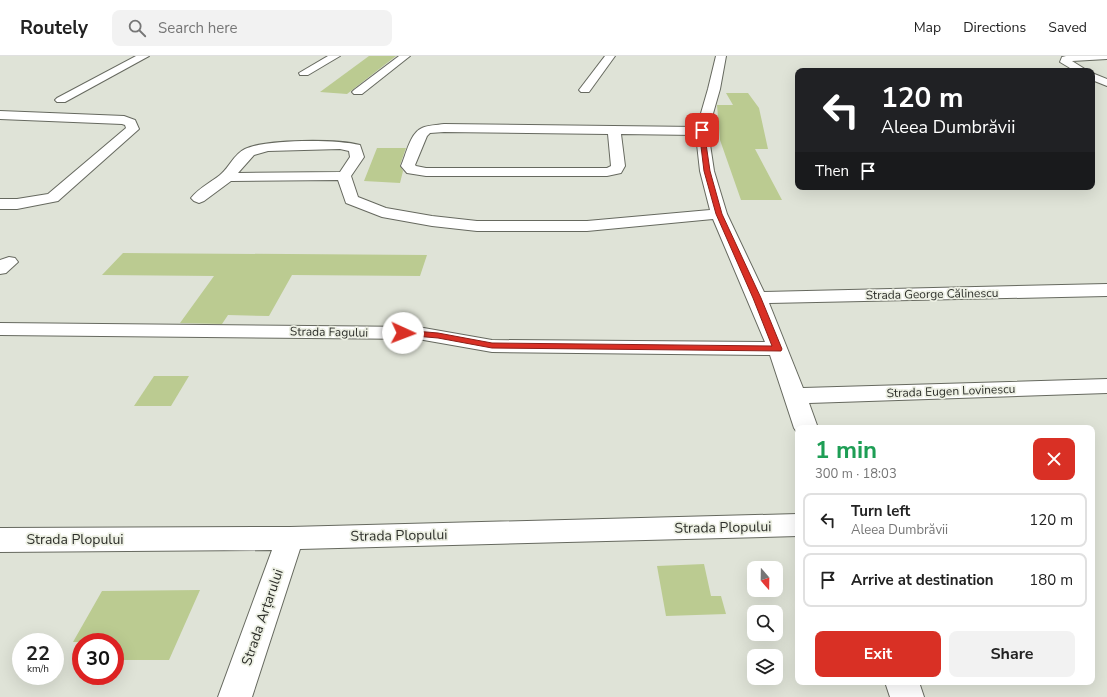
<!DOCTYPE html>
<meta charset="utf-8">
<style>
body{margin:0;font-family:"Nunito Sans",sans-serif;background:#f2f2f2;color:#222;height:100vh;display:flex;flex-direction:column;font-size:15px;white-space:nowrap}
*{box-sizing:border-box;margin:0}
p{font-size:13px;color:#767676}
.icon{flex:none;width:22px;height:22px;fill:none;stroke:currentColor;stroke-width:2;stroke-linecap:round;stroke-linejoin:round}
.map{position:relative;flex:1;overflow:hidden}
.sheet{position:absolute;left:795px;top:369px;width:300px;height:260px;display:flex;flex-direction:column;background:#fff;border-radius:8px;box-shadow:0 4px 16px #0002}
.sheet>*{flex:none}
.top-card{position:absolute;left:795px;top:12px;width:300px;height:122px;border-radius:8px;box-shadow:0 4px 16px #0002;background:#202124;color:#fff;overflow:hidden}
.needle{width:26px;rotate:160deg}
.tools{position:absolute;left:747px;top:505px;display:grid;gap:8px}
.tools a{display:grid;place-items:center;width:36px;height:36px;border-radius:8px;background:#fff;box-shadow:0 4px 16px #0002;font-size:20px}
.speed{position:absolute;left:12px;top:577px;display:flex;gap:8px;font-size:20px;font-weight:700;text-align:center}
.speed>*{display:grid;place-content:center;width:52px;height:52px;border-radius:50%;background:#fff;box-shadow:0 4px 16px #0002;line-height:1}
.speed small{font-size:10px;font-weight:400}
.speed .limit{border:6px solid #d22;background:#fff;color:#111}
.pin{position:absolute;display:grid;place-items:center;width:34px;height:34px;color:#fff;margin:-17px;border-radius:8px;box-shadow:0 2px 6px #0006}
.me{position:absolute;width:44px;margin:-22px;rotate:92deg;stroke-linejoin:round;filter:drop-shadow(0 0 3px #0008)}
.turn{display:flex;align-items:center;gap:14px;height:84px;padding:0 20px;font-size:18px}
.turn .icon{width:52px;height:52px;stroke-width:2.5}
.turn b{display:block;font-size:28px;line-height:34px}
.then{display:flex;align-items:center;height:38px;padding:0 20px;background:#0003;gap:8px;font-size:15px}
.round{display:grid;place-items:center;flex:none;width:42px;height:42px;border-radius:8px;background:#f2f2f2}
.summary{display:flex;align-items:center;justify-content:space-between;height:68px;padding:0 20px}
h1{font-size:24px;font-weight:700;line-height:30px;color:#1e9e55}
.cta{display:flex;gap:8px;margin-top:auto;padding:8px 20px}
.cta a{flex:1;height:46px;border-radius:8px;background:#d93025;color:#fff;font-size:16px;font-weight:700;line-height:46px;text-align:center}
.cta a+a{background:#f2f2f2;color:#222}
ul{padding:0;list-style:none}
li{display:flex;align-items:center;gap:12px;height:54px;margin:0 8px 6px;padding:0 12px;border:2px solid #e0e0e0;border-radius:8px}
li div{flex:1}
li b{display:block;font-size:15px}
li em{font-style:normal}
header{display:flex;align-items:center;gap:24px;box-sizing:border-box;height:56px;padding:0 20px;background:#fff;border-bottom:1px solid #e0e0e0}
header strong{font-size:19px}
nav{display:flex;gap:22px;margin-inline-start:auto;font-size:14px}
.search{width:280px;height:36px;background:#f2f2f2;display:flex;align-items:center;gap:10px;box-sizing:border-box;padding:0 14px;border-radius:8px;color:#767676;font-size:15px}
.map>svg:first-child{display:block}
</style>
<header>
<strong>Routely</strong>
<div class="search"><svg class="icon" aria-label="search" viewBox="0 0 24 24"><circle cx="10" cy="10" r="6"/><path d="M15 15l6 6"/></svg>Search here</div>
<nav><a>Map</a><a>Directions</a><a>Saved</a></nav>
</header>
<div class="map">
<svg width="1107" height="641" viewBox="0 0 1107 641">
<rect width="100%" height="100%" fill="#dfe3d7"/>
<g fill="#bbcb91">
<polygon points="369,0 396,0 347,38 320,36"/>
<polygon points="726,37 748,37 759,52 768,93 755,93 782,144 741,144 720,84 717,49 733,49"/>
<polygon points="377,92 406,92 400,109 403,115 400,127 364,125"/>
<polygon points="123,197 427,199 420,220 292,219 269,260 228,259 222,268 180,267 214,220 102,219"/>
<polygon points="154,320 189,320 171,350 134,350"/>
<polygon points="704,508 711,540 721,540 726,558 666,560 657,510"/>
<polygon points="200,534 169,604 115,604 115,586 73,586 102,535"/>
</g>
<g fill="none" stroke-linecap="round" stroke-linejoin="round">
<defs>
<g id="minor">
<polygon points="136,0 149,0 65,46 57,46 55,44 57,42"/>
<polygon points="328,0 340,0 308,19 300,19 299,17"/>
<polygon points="399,0 410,0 362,38 354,38 352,36 354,34"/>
<polygon points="605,0 615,0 589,36 581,36 579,34"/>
<path d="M716 0H726L720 33 708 75 714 115 727 158 764 236 1107 228V240L769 247 803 332 1107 323V337L809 347 818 372H798V378L794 372 770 299 492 296 418 283 0 279V267L418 271 492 284 765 286 713 163 587 175H477L432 170 382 161 346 147 338 124 231 125 204 145 199 147 194 145 191 142C198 133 211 126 220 119 229 112 234 98 245 93 266 83 336 83 360 89L364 101 351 120 358 141 386 152 432 160 477 165H587L710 154 700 115 696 79 621 78 625 110 621 117 607 120H426L407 117 401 110C406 99 410 77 422 72 428 69 437 69 444 68L697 71 708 33ZM444 76 608 78 611 110 607 112H426L416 110 415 109 427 80 430 77ZM340 93 349 95 350 101 340 116 238 117 254 99 268 95Z"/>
<polygon points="1066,0 1107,0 1107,3 1072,5 1088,15 1075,15 1060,6 1062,1"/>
<polygon points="1092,17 1107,23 1107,30 1092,24"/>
<polygon points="0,55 124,60 135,64 139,73 58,145 17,153 0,153 0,143 17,143 48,138 126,72 125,69 122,68 0,63"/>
<polygon points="9,201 15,202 18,206 6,217 0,218 0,204"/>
<polygon points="798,458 798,480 300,493 252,641 218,641 272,494 0,496 0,472 290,471"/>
<polygon points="885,626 919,626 924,641 890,641"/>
</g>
</defs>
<use href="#minor" stroke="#66695f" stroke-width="2"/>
<use href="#minor" fill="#fff" fill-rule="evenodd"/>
</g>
<polygon fill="#d93025" stroke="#8d1f18" points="702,73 704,74 710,115 722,158 761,242 782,293 781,295 492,292 438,282 403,279 398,277 403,274 438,277 492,287 772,290 753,242 716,158 704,115 699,74"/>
<g text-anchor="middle" stroke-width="3.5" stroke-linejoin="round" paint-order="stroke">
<g font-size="12" fill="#2d2f2a" stroke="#edf0e4">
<text transform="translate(932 238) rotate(-1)" y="4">Strada George Călinescu</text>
<text transform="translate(329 276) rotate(1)" y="4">Strada Fagului</text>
<text transform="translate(951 335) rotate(-2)" y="4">Strada Eugen Lovinescu</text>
</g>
<g font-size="14" fill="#2d2f2a" stroke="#edf0e4">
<text transform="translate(723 471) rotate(-1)" y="5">Strada Plopului</text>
<text transform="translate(399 479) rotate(-1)" y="5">Strada Plopului</text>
<text x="75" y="488">Strada Plopului</text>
<text transform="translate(262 561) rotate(-71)" y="5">Strada Arțarului</text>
</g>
</g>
</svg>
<div class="tools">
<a><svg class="needle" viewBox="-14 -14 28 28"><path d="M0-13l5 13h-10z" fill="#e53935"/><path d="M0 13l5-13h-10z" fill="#767676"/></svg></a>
<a><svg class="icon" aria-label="search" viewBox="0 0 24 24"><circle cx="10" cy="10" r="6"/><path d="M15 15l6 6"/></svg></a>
<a><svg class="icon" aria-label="layers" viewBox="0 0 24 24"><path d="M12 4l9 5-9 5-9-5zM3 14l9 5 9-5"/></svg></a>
</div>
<div class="speed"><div>22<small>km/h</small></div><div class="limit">30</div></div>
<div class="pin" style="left:702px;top:74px;background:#d93025"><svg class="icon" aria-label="arrive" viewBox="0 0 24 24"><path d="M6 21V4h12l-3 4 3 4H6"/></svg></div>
<svg class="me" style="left:403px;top:277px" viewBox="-20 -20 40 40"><circle r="19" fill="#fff"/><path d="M0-13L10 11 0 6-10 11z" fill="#d93025"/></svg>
<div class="top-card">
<div class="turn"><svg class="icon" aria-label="left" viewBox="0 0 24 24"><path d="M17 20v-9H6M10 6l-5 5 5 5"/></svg><div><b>120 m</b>Aleea Dumbrăvii</div></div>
<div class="then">Then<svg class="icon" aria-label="arrive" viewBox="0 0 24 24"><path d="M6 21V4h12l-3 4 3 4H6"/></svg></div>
</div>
<section class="sheet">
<div class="summary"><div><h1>1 min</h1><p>300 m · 18:03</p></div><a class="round" style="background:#d93025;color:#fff"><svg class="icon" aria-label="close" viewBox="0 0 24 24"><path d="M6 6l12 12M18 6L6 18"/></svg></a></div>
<ul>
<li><svg class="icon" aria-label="left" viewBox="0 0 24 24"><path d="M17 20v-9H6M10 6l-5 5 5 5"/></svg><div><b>Turn left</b><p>Aleea Dumbrăvii</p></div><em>120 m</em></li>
<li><svg class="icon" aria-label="arrive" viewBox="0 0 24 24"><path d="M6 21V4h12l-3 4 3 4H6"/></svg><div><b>Arrive at destination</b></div><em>180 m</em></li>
</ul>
<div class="cta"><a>Exit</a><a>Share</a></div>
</section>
</div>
